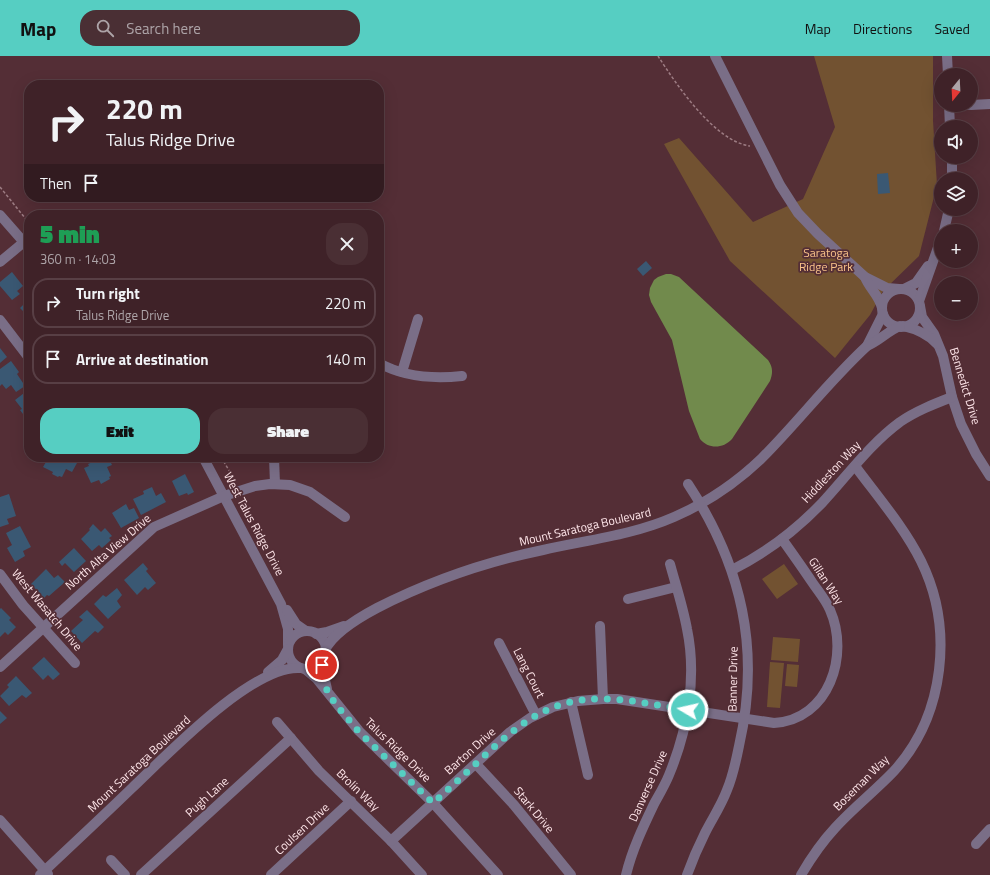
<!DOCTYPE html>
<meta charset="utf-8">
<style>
body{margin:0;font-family:"Titillium Web",sans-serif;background:#4a2f34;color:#f1f3f6;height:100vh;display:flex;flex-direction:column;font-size:15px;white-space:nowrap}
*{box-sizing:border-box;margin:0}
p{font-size:13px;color:#ada4a8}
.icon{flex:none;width:22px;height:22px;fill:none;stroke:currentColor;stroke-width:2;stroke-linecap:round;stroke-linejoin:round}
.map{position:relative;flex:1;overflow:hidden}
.details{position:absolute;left:24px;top:154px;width:360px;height:252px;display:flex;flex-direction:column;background:#3f2228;border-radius:16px;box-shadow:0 4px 16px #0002,0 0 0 1px #583f45}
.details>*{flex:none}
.banner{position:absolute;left:24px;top:24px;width:360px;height:122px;border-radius:16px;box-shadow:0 4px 16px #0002,0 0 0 1px #583f45;background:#3f2228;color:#f1f3f6;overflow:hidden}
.needle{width:26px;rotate:198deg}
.fabs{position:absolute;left:934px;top:12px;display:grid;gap:8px}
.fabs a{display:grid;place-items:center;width:44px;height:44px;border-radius:50%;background:#3f2228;box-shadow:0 4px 16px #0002,0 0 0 1px #583f45;font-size:20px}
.pin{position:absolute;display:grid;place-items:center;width:34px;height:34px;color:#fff;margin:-17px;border:2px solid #fff;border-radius:50%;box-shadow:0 1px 4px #0007}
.me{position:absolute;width:44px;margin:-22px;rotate:279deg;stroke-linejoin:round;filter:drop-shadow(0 0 3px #0008)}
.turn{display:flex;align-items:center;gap:14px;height:84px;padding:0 16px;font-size:18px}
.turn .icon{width:52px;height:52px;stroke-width:2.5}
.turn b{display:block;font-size:28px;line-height:34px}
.then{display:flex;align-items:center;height:38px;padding:0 16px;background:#0003;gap:8px;font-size:15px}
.round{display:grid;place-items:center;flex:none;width:42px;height:42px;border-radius:16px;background:#4a2f34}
.summary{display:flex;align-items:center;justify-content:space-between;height:68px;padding:0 16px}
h1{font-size:24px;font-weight:800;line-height:30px;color:#1e9e55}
.action{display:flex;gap:8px;margin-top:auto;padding:8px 16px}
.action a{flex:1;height:46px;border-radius:16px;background:#56cec2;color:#111;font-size:16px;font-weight:800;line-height:46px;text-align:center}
.action a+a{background:#4a2f34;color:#f1f3f6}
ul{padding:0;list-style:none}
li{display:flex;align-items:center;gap:12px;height:50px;margin:0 8px 6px;padding:0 8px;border:2px solid #583f45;border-radius:16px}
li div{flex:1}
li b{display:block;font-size:15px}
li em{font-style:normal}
header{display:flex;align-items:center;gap:24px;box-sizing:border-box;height:56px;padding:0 20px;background:#56cec2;color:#111}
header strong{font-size:19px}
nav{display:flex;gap:22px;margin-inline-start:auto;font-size:14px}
.search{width:280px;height:36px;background:#4a2f34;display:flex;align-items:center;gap:10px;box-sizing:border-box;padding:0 14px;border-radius:16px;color:#ada4a8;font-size:15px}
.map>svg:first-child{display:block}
</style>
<header>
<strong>Map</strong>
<div class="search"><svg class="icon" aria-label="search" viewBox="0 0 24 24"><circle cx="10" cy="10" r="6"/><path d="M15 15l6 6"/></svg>Search here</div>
<nav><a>Map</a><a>Directions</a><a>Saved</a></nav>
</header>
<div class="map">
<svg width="990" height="819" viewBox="0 0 990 819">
<rect width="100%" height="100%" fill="#542e36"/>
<g fill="#725231">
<polygon points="814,0 933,0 933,65 937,129 919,200 883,235 870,259 835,302 730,205 664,88 679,82 753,166 803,143 835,71"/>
<polygon points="784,508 798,528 777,543 762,523"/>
<polygon points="773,581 800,583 798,606 771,604"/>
<polygon points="770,606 784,607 780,652 767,651"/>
<polygon points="787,608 799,609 797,631 785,630"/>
</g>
<path fill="#718a4c" d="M666 218H671L679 221 768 304C773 311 773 317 770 325L732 383C723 393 708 393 700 383L689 355 672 284 651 246 649 239 650 232 654 224 658 221Z"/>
<g fill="#3a5873">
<polygon points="888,117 890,137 878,138 877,118"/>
<polygon points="646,205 652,212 643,220 637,213"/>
<polygon points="12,216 23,230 17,235 20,238 12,244 0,230 0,226"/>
<polygon points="29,243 29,266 24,260 26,258 20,252"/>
<polygon points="0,292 7,301 0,307"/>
<polygon points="11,305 19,316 17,318 25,330 16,336 11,329 6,333 2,328 0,330 0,313"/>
<polygon points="28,334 29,336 29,359 26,362 20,354 22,353 15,344"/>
<polygon points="29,374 29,385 27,381 29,380 26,375"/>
<polygon points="49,401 66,401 77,407 72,416 66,413 62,421 59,420 58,421 52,418 53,416 43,411"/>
<polygon points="104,401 108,401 112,409 107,411 111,420 109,421 110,423 101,428 99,424 91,427 84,412 89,410 88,408"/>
<polygon points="185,418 194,436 188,439 187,437 179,440 172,425"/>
<polygon points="152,431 156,440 161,437 166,446 141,459 133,443 144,438 143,435"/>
<polygon points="9,438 16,460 7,463 9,468 0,471 0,441"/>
<polygon points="126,448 129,454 134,452 139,462 121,472 112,457"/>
<polygon points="93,468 101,476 105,472 112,480 109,482 111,484 102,492 99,489 92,495 81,483 90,474 89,473"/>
<polygon points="20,470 31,491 23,495 25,500 15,506 7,492 12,489 6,477"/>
<polygon points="74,492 86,505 74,516 65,507 62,510 59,506"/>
<polygon points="143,507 148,513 146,515 156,527 148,534 145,531 137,539 124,524"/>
<polygon points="46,513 54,522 58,519 65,526 49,540 47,539 44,542 31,528"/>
<polygon points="117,532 122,539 117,545 121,551 108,563 94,548 103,539 106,541"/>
<polygon points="1,552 11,562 9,564 16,571 8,579 5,576 0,581 0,553"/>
<polygon points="87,554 104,571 98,577 95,575 82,587 71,575 83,564 79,561"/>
<polygon points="44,601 60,618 53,624 48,619 43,624 32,612"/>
<polygon points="16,620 32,637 26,642 22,639 9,650 0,640 9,631 7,629"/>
<polygon points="0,655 7,662 0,668"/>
</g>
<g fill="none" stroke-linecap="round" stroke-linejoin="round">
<g stroke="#9d7c83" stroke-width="1.5" stroke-dasharray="3 2" stroke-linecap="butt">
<path d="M658 0C676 28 714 85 750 90"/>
<polyline points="0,131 29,167"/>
<polyline points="221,401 236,426"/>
</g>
<g stroke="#7a6e87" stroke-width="10">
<polyline points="715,0 780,129 798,157 818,178 865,221 887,232 899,233"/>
<polyline points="947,0 948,19"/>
<polyline points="949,49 950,71"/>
<polyline points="971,49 990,48"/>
<polyline points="949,50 967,49"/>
<polyline points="952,101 952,123"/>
<polyline points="0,159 29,192"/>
<polyline points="944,175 949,153"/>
<polyline points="0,206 24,186"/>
<path d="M865 221C869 232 879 239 882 252"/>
<polyline points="904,233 916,227 928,210"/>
<circle cx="901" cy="252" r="19"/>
<polyline points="919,245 941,183"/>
<polyline points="920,250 922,261 934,278 943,300 952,341 961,368 976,398 990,420"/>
<polyline points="0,264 29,302"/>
<path d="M903 270C916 273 928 278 937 288"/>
<polyline points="867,290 883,258"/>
<path d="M379 307C404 321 434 323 462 320"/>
<polyline points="402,316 418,263"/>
<polyline points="203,401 281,548 288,573 288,589"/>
<polyline points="274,401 275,428"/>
<path d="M732 514C766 497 796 474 822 447 847 420 870 388 900 366 916 355 934 348 952 341"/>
<polyline points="0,518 23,549 75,607"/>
<polyline points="628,543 676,531"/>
<polyline points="287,554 296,568 306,575"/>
<polyline points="600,570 603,643"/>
<circle cx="307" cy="594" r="19"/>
<polyline points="316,578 327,576 344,570"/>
<polyline points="499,587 536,659"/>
<path d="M325 594C334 576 360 561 377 552 430 525 485 506 543 494 587 484 633 479 674 461 706 447 736 427 762 402 798 366 829 325 867 290 879 285 888 275 900 270"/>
<polyline points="323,604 323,615 327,633"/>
<polyline points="0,611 154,471 224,440 255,430 270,428 290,429 310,436 345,461"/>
<polyline points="305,613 317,623 359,675 433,747 498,819"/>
<polyline points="268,616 282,604 288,593"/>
<polyline points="571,646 588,719"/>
<polyline points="277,666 319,715 391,785 422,819"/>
<polyline points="476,708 514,749 571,819"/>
<polyline points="0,764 48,818"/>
<path d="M391 785 510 676 530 662 553 651 578 645 603 643H617L774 667C829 664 850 599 830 554 826 544 818 535 812 526 802 511 792 497 782 483"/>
<polyline points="976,788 990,773"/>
<polyline points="111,804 125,819"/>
<path d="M40 819C71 790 102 761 132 732 167 699 252 609 300 612"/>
<polyline points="141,819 291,682"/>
<polyline points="271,819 351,745"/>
<path d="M626 819C632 794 643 771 654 748 659 739 665 729 669 719 688 673 697 621 687 573 683 551 676 530 670 508"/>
<path d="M687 819C692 805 698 791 705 777 712 763 721 750 727 734 733 720 736 705 739 690 761 594 742 510 688 428"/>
<path d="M801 819C811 802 822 786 835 772 853 752 875 735 894 715 945 659 954 572 921 505 904 471 878 441 855 410"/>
</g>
</g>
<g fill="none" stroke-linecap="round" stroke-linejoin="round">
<path stroke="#56cec2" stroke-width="7" stroke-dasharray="0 12.6" d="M322 609 326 632 330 640 338 651 359 676 433 747C450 732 466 717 483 701 519 668 550 642 603 643 631 643 660 650 688 654"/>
</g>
<g text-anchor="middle" stroke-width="3.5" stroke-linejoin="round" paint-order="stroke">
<g font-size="12" fill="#fac38a" stroke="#542e36">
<text x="826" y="201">Saratoga<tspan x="826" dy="14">Ridge Park</tspan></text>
</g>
<g font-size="12" fill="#fee5e9" stroke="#542e36">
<text transform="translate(965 330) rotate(73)" y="4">Bennedict Drive</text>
<text transform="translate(831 416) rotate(-47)" y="4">Hiddleston Way</text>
<text transform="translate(254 468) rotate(62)" y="4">West Talus Ridge Drive</text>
<text transform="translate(585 471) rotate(-13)" y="4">Mount Saratoga Boulevard</text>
<text transform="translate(108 496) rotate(-41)" y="4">North Alta View Drive</text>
<text transform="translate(826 525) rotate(57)" y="4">Gillan Way</text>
<text transform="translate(47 554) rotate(50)" y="4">West Wasatch Drive</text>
<text transform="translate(529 617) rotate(63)" y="4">Lang Court</text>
<text transform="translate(733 623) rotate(-89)" y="4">Banner Drive</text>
<text transform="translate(398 694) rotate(44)" y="4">Talus Ridge Drive</text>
<text transform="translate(470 695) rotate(-42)" y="4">Barton Drive</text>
<text transform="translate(139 708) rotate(-43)" y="4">Mount Saratoga Boulevard</text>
<text transform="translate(861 727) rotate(-45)" y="4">Boseman Way</text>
<text transform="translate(648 730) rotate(-66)" y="4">Danverse Drive</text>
<text transform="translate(358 734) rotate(44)" y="4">Brolin Way</text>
<text transform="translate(207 741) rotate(-42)" y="4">Pugh Lane</text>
<text transform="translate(534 754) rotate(50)" y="4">Stark Drive</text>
<text transform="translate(302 773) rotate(-43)" y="4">Coulsen Drive</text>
</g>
</g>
</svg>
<div class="fabs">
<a><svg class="needle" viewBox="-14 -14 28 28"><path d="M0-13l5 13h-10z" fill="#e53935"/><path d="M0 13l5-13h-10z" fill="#ada4a8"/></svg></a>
<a><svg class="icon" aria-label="sound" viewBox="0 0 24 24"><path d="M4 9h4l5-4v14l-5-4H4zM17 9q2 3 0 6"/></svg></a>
<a><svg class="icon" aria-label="layers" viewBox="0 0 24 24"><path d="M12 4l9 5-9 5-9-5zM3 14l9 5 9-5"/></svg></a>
<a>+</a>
<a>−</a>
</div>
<div class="pin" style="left:322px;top:609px;background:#d93025"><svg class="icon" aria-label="arrive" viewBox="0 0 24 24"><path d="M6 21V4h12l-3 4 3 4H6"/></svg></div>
<svg class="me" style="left:688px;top:654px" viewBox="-20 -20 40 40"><circle r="17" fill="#56cec2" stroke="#fff" stroke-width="3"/><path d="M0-11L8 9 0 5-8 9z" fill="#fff"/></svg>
<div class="banner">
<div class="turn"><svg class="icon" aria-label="right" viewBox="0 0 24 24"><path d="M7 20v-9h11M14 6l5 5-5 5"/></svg><div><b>220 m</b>Talus Ridge Drive</div></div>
<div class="then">Then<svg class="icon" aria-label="arrive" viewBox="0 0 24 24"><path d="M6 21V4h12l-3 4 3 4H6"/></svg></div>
</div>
<section class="details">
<div class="summary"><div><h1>5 min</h1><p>360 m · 14:03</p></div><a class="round"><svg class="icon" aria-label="close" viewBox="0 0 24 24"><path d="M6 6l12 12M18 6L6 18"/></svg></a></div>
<ul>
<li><svg class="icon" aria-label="right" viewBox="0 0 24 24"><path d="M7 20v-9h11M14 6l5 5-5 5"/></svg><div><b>Turn right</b><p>Talus Ridge Drive</p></div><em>220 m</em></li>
<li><svg class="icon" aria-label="arrive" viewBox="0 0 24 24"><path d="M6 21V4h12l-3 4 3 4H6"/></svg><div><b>Arrive at destination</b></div><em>140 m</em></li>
</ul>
<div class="action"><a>Exit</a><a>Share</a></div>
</section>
</div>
